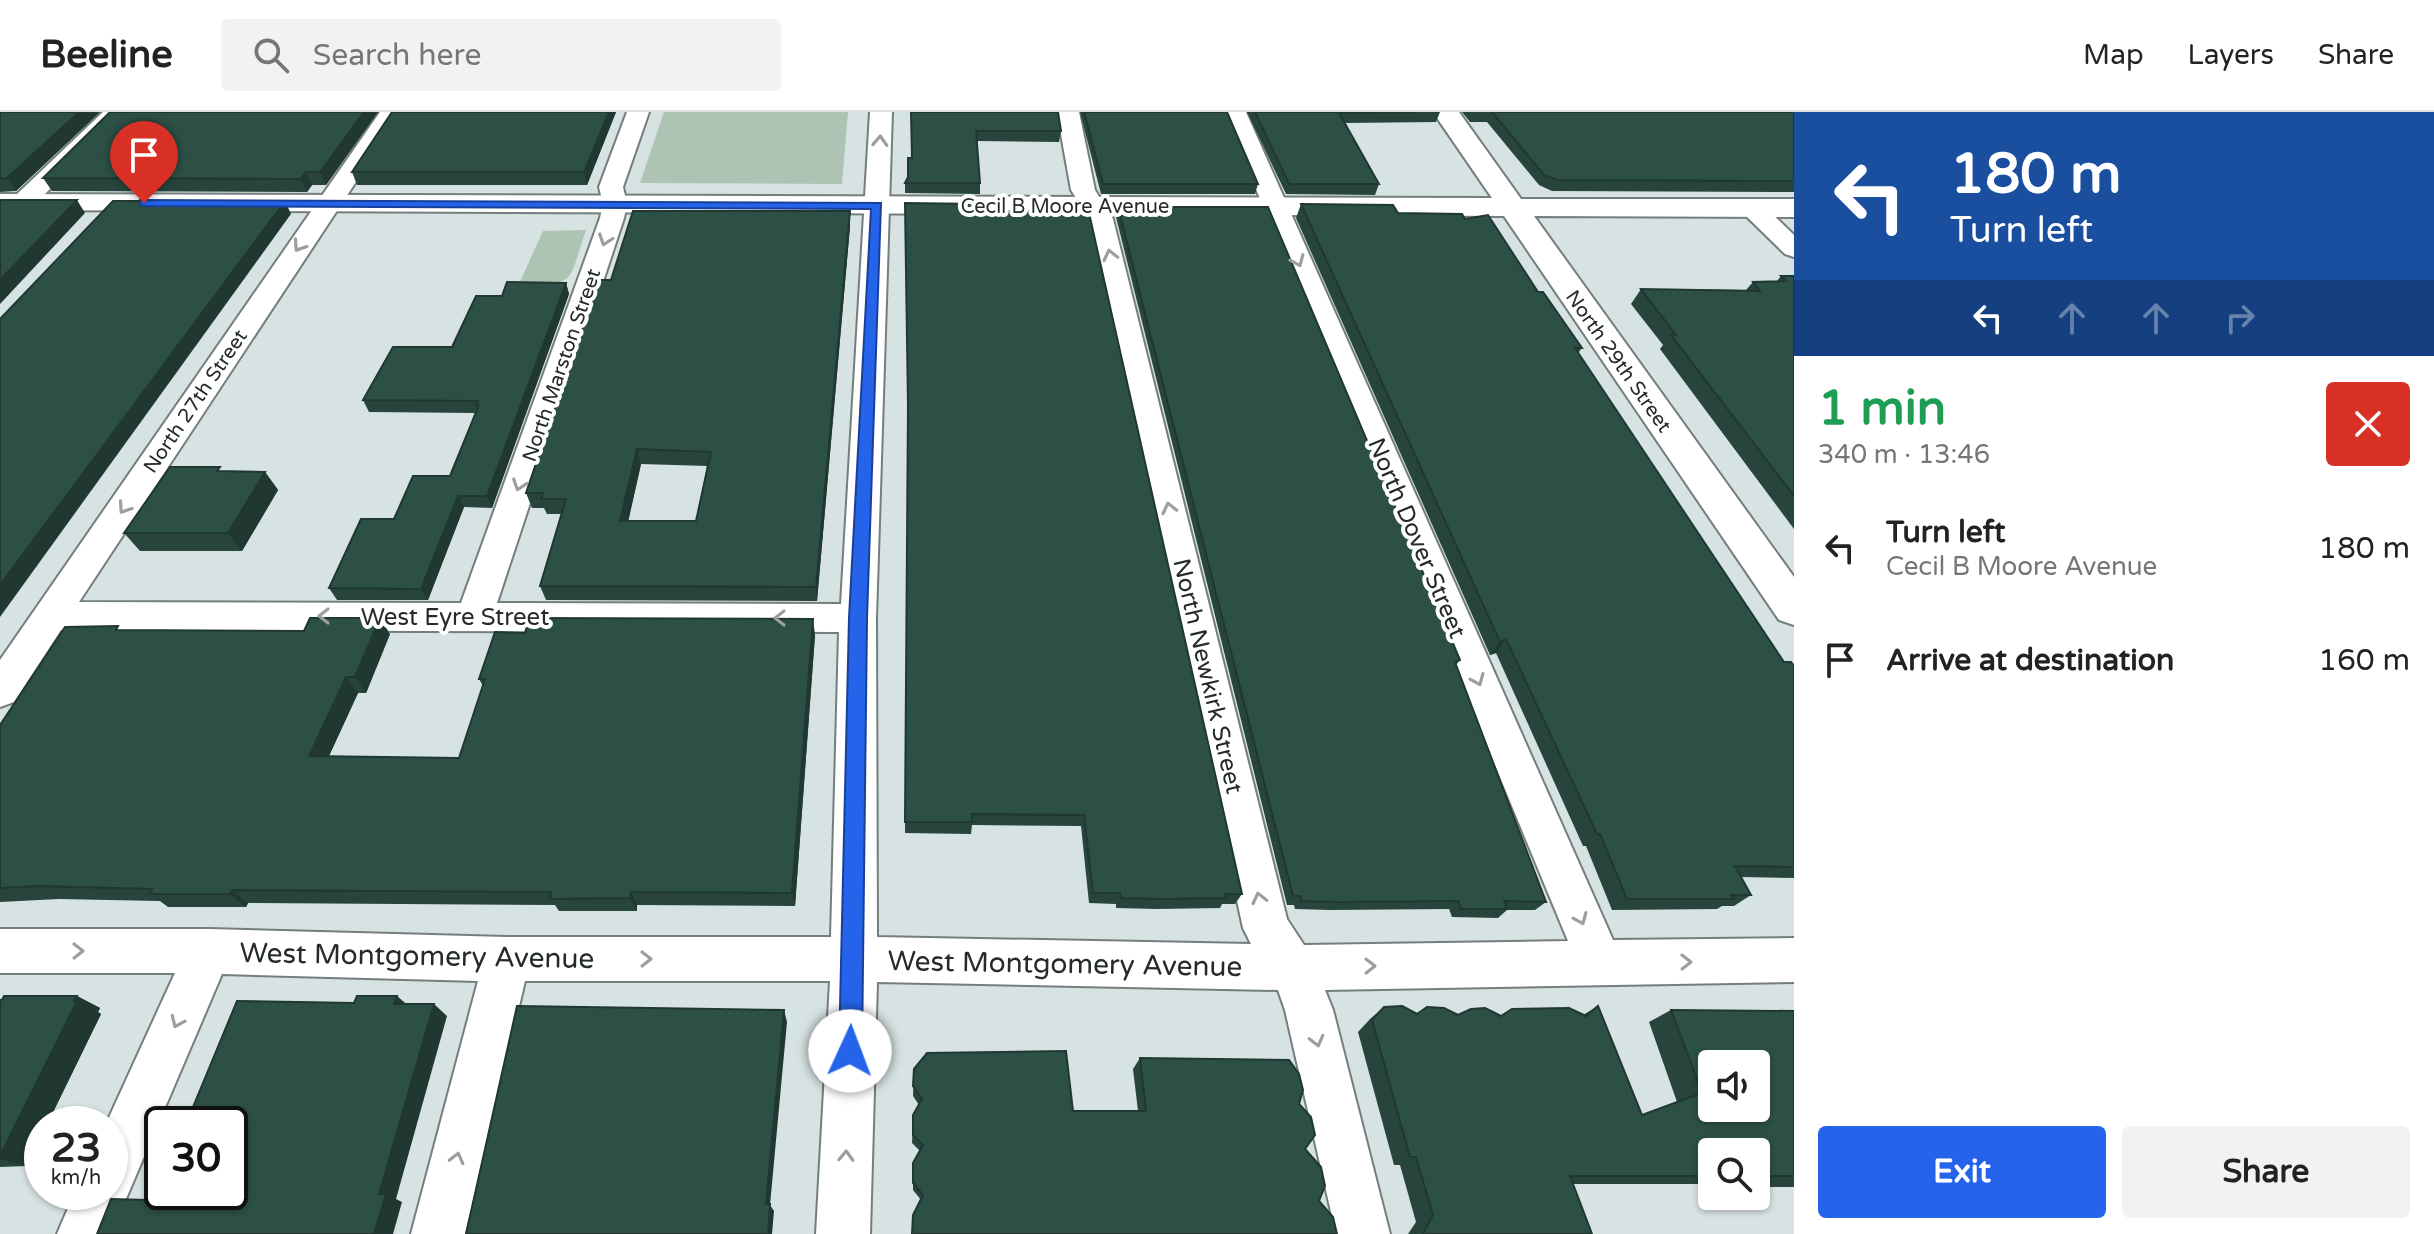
<!DOCTYPE html>
<meta charset="utf-8">
<style>
body{margin:0;font-family:"Varela Round",sans-serif;background:#f2f2f2;color:#222;height:100vh;display:flex;flex-direction:column;font-size:30px;white-space:nowrap}
*{box-sizing:border-box;margin:0}
p{font-size:26px;color:#767676}
.icon{flex:none;width:44px;height:44px;fill:none;stroke:currentColor;stroke-width:2;stroke-linecap:round;stroke-linejoin:round}
.map{position:relative;flex:1;overflow:hidden}
.details{display:flex;flex-direction:column;background:#fff;width:640px}
.details>*{flex:none}
.banner{background:#1a4fa0;color:#fff;overflow:hidden}
.tools{position:absolute;left:1698px;top:938px;display:grid;gap:16px}
.tools a{display:grid;place-items:center;width:72px;height:72px;border-radius:8px;background:#fff;box-shadow:0 2px 6px #0004;font-size:40px}
.speed{position:absolute;left:24px;top:994px;display:flex;gap:16px;font-size:40px;font-weight:700;text-align:center}
.speed>*{display:grid;place-content:center;width:104px;height:104px;border-radius:50%;background:#fff;box-shadow:0 2px 6px #0004;line-height:1}
.speed small{font-size:20px;font-weight:400}
.speed .limit{border:4px solid #111;border-radius:12px;background:#fff;color:#111}
.pin{position:absolute;display:grid;place-items:center;width:68px;height:68px;color:#fff;margin:-82px -34px;border-radius:50% 50% 50% 0;rotate:-45deg;box-shadow:0 0 8px #0007}
.pin .icon{rotate:45deg}
.me{position:absolute;width:88px;margin:-44px;rotate:2deg;stroke-linejoin:round;filter:drop-shadow(0 0 6px #0008)}
.turn{display:flex;align-items:center;gap:28px;height:168px;padding:0 24px;font-size:36px}
.turn .icon{width:104px;height:104px;stroke-width:2.5}
.turn b{display:block;font-size:56px;line-height:68px}
.lanes{display:flex;align-items:center;height:76px;padding:0 24px;background:#0003;justify-content:center;gap:40px;direction:ltr}
.lanes .off{opacity:.35}
.round{display:grid;place-items:center;flex:none;width:84px;height:84px;border-radius:8px;background:#f2f2f2}
.overview{display:flex;align-items:center;justify-content:space-between;height:136px;padding:0 24px}
h1{font-size:48px;font-weight:700;line-height:60px;color:#1e9e55}
.button{display:flex;gap:16px;margin-top:auto;padding:16px 24px}
.button a{flex:1;height:92px;border-radius:8px;background:#2563eb;color:#fff;font-size:32px;font-weight:700;line-height:92px;text-align:center}
.button a+a{background:#f2f2f2;color:#222}
ul{padding:0;list-style:none}
li{display:flex;align-items:center;gap:24px;height:112px;padding:0 24px}
li div{flex:1}
li b{display:block;font-size:30px}
li em{font-style:normal}
header{display:flex;align-items:center;gap:48px;box-sizing:border-box;height:112px;padding:0 40px;background:#fff;border-bottom:2px solid #e0e0e0}
header strong{font-size:38px}
nav{display:flex;gap:44px;margin-inline-start:auto;font-size:28px}
.search{width:560px;height:72px;background:#f2f2f2;display:flex;align-items:center;gap:20px;box-sizing:border-box;padding:0 28px;border-radius:8px;color:#767676;font-size:30px}
main{display:flex;flex:1;min-height:0}
.map>svg:first-child{display:block}
</style>
<header>
<strong>Beeline</strong>
<div class="search"><svg class="icon" aria-label="search" viewBox="0 0 24 24"><circle cx="10" cy="10" r="6"/><path d="M15 15l6 6"/></svg>Search here</div>
<nav><a>Map</a><a>Layers</a><a>Share</a></nav>
</header>
<main>
<div class="map">
<svg width="1794" height="1122" viewBox="0 0 1794 1122">
<rect width="100%" height="100%" fill="#d7e2e2"/>
<g fill="#adc3b3">
<polygon points="664,0 848,0 842,72 640,71"/>
<path d="M586 118C567 173 578 172 519 172L543 119Z"/>
</g>
<g fill="none" stroke-linecap="round" stroke-linejoin="round">
<defs>
<g id="minor">
<polygon points="103,0 127,0 32,95 14,95 11,90 14,85"/>
<polygon points="380,0 402,0 79,490 461,491 600,106 603,92 599,75 627,0 649,0 623,75 627,92 624,106 497,491 841,492 870,0 892,0 876,506 877,825 1251,832 1243,816 1089,107 1071,78 1057,0 1079,0 1095,78 1113,107 1287,807 1304,833 1568,829 1224,0 1246,0 1613,828 1794,826 1794,870 1325,878 1333,898 1390,1122 1336,1122 1285,898 1278,878 877,870 870,1122 816,1122 830,869 525,869 465,1122 411,1122 478,869 222,862 111,1122 57,1122 75,1080 110,1080 110,1012 106,1012 175,861 0,861 0,817 209,817 507,825 831,825 839,520 61,518 14,590 0,595 0,548"/>
<polygon points="1752,89 1761,91 1794,123 1794,145 1785,142 1743,101 1740,96 1743,91"/>
</g>
<polygon id="tertiary" points="1433,0 1459,0 1521,87 1794,87 1794,105 1534,104 1794,465 1794,513 1779,508 1504,104 0,98 0,82 1492,86"/>
</defs>
<use href="#minor" stroke="#737e7d" stroke-width="4"/>
<use href="#tertiary" stroke="#737e7d" stroke-width="4"/>
<use href="#minor" fill="#fff" fill-rule="evenodd"/>
<use href="#tertiary" fill="#fff" fill-rule="evenodd"/>
</g>
<g fill="#27453c" fill-rule="evenodd">
<polygon points="0,0 100,0 16,79 0,80"/>
<polygon points="110,0 378,0 326,73 312,73 307,80 52,79 43,66"/>
<polygon points="609,0 616,0 587,73 357,73 352,60"/>
<polygon points="911,0 1061,19 1059,30 977,29 980,71 980,82 905,81 905,71 908,65 911,46"/>
<polygon points="1080,0 1227,0 1258,72 1255,82 1101,82"/>
<polygon points="1247,0 1440,0 1436,10 1344,11 1379,72 1375,83 1286,82"/>
<polygon points="1462,0 1794,0 1794,80 1552,79 1539,73 1487,10 1470,10"/>
<polygon points="1301,92 1465,107 1538,180 1582,236 1578,241 1784,550 1794,554 1794,766 1741,765 1751,783 1734,794 1722,794 1717,797 1612,798 1586,734 1583,734 1496,541 1490,543 1296,106"/>
<polygon points="1118,95 1460,548 1456,553 1546,790 1535,798 1507,798 1498,806 1452,805 1449,797 1330,798 1295,797 1294,793 1287,793 1116,105"/>
<path d="M850 99V114L817 489 546 488 540 474 562 402H547L544 396H532L526 381 611 168ZM641 352 707 354 696 409H628Z"/>
<polygon points="983,99 1242,782 1235,792 1222,792 1220,796 1157,797 1116,796 1116,792 1089,791 1081,714 972,713 971,722 905,721 908,307"/>
<polygon points="1781,164 1794,164 1794,417 1660,237 1663,233 1631,192 1641,177 1746,178 1753,170 1777,169"/>
<polygon points="566,171 569,182 492,396 464,395 428,488 337,488 329,476 394,407 450,364 476,301 369,300 363,288 452,235 502,184"/>
<polygon points="223,359 265,360 278,378 242,439 140,439 124,421"/>
<polygon points="122,518 390,522 366,581 358,581 329,644 459,646 483,574 479,567 815,523 795,794 637,793 637,799 559,799 555,793 248,791 246,795 168,795 160,789 59,787 0,790 0,613"/>
<polygon points="77,884 100,896 98,900 101,902 27,1054 0,1055 0,888"/>
<polygon points="1598,894 1642,1003 1677,990 1649,910 1671,898 1794,899 1794,1075 1769,1075 1768,1072 1756,1072 1756,1040 1712,1040 1712,1072 1573,1072 1592,1122 1408,1122 1416,1110 1400,1053 1394,1053 1358,920 1370,907 1384,895 1417,902 1501,904 1583,903"/>
<polygon points="1140,946 1289,948 921,1088 913,1078 913,1051 920,1039 912,1031 913,1003 919,993 913,984 914,957 1073,999 1138,999 1133,957"/>
</g>
<g fill="#203831">
<polygon points="79,0 100,0 16,79 7,66"/>
<polygon points="364,0 378,0 326,73 320,60"/>
<polygon points="609,0 616,0 587,73 584,60"/>
<polygon points="306,60 312,73 307,80 301,67"/>
<polygon points="77,88 85,101 0,192 0,168"/>
<polygon points="285,89 291,102 0,505 0,473"/>
<polygon points="850,99 850,114 817,489 816,475"/>
<polygon points="566,171 569,182 492,396 487,384"/>
<polygon points="637,337 641,352 625,424 620,409"/>
<polygon points="265,360 278,378 242,439 228,421"/>
<polygon points="458,384 464,395 428,488 421,477"/>
<polygon points="380,506 390,522 366,581 355,565"/>
<polygon points="813,507 815,523 795,794 792,781"/>
<polygon points="1506,527 1496,541 1490,543 1500,530"/>
<polygon points="346,565 358,581 322,659 309,644"/>
<polygon points="232,778 248,791 246,795 230,782"/>
<polygon points="631,780 637,793 637,799 630,786"/>
<polygon points="77,884 100,896 98,900 101,902 47,1012 42,1012 42,1023 27,1054 0,1047 0,1044"/>
<polygon points="397,884 411,896 394,892"/>
<polygon points="434,892 447,904 396,1087 402,1090 393,1122 374,1122 379,1082"/>
<polygon points="784,898 787,910 770,1093 774,1099 772,1122 768,1122 766,1092"/>
</g>
<g fill="#2d5046" stroke="#203831" stroke-width="2" fill-rule="evenodd">
<polygon points="0,0 79,0 7,66 0,67"/>
<polygon points="110,0 364,0 320,60 306,60 301,67 43,66"/>
<polygon points="392,0 609,0 584,60 352,60"/>
<polygon points="911,0 1058,0 1061,19 976,19 980,71 905,71 908,65 908,46 912,46"/>
<polygon points="1084,0 1227,0 1258,72 1103,72"/>
<polygon points="1255,0 1414,0 1339,1 1379,72 1289,72"/>
<polygon points="1492,0 1794,0 1794,69 1557,68 1544,63"/>
<polygon points="0,88 77,88 0,168"/>
<polygon points="113,89 285,89 0,473 0,207"/>
<polygon points="905,91 982,92 983,99 1081,99 1087,92 1242,782 1225,782 1226,786 1163,787 1121,786 1120,781 1093,781 1084,703 972,702 972,710 905,710 908,294"/>
<polygon points="1301,92 1393,93 1398,101 1462,102 1465,107 1488,103 1538,180 1543,180 1582,236 1575,236 1784,550 1791,550 1794,554 1794,755 1735,754 1751,783 1731,783 1734,787 1627,787 1600,722 1597,722 1506,527 1500,530"/>
<polygon points="1118,95 1268,95 1460,548 1455,550 1546,790 1504,789 1507,797 1461,797 1458,789 1337,790 1301,789 1301,784 1293,784"/>
<path d="M633 99H850L816 475 540 474 566 387H541L543 381H526L598 168H611ZM637 337 711 340 696 409H620Z"/>
<polygon points="1781,164 1794,164 1794,384 1671,223 1676,223 1641,177 1760,179 1753,170 1786,169"/>
<polygon points="507,170 566,171 487,384 458,384 421,477 329,476 361,407 394,407 413,364 450,364 479,293 476,293 478,289 363,288 393,235 452,235 476,184 502,184"/>
<polygon points="170,355 220,355 217,359 265,360 228,421 124,421"/>
<polygon points="310,506 380,506 355,565 346,565 309,644 459,646 485,567 479,567 495,520 525,521 529,506 813,507 792,781 631,780 630,786 550,787 551,780 232,778 230,782 149,782 152,777 38,774 0,776 0,613 65,515 118,514 116,518 304,519"/>
<polygon points="4,884 77,884 74,889 77,889 0,1044 0,888 2,888"/>
<polygon points="357,884 397,884 394,892 434,892 379,1082 386,1082 374,1122 97,1122 111,1087 149,1088 162,1063 162,1080 230,1080 230,1012 186,1012 237,889 354,891"/>
<polygon points="517,894 784,898 766,1092 770,1092 768,1122 466,1122"/>
<path d="M1402 894 1417 902 1427 895 1444 896 1458 903 1471 897 1485 896 1501 904 1512 897 1569 896 1586 904 1598 894 1642 1003 1702 981 1671 898 1794 899V1064H1756V1040H1712V1064H1570L1592 1122H1423L1433 1103 1416 1045H1410L1372 908 1384 895ZM1712 952H1756V996H1712Z"/>
<polygon points="1066,939 1073,999 1146,999 1140,946 1289,948 1299,962 1303,978 1299,992 1311,1005 1315,1023 1305,1037 1321,1055 1325,1074 1319,1089 1333,1105 1337,1122 912,1122 913,1103 923,1083 913,1071 913,1051 923,1033 913,1023 913,1003 922,987 913,974 914,957 927,941"/>
</g>
<defs><path id="oneway-chevron" d="M-2-3.5L2.5 0L-2 3.5" fill="none" stroke-width="1.6" stroke-linecap="round" stroke-linejoin="round" transform="scale(2)"/></defs>
<g stroke="#9d9f9f">
<use href="#oneway-chevron" transform="translate(880 29) rotate(-87)"/>
<use href="#oneway-chevron" transform="translate(605 128) rotate(109)"/>
<use href="#oneway-chevron" transform="translate(299 134) rotate(124)"/>
<use href="#oneway-chevron" transform="translate(1110 143) rotate(-103)"/>
<use href="#oneway-chevron" transform="translate(1298 149) rotate(67)"/>
<use href="#oneway-chevron" transform="translate(519 373) rotate(109)"/>
<use href="#oneway-chevron" transform="translate(124 396) rotate(124)"/>
<use href="#oneway-chevron" transform="translate(1169 396) rotate(-103)"/>
<use href="#oneway-chevron" transform="translate(324 504) rotate(-180)"/>
<use href="#oneway-chevron" transform="translate(780 506) rotate(-180)"/>
<use href="#oneway-chevron" transform="translate(1478 568) rotate(67)"/>
<use href="#oneway-chevron" transform="translate(1259 786) rotate(-103)"/>
<use href="#oneway-chevron" transform="translate(1581 807) rotate(67)"/>
<use href="#oneway-chevron" transform="translate(78 839)"/>
<use href="#oneway-chevron" transform="translate(646 847)"/>
<use href="#oneway-chevron" transform="translate(1686 850) rotate(-1)"/>
<use href="#oneway-chevron" transform="translate(1370 854) rotate(-1)"/>
<use href="#oneway-chevron" transform="translate(177 910) rotate(114)"/>
<use href="#oneway-chevron" transform="translate(1317 929) rotate(76)"/>
<use href="#oneway-chevron" transform="translate(846 1044) rotate(-88)"/>
<use href="#oneway-chevron" transform="translate(457 1046) rotate(-76)"/>
</g>
<polygon fill="#2563eb" stroke="#184099" stroke-width="2" points="140,88 881,91 867,506 862,939 858,947 850,950 842,947 839,939 849,506 871,97 144,94 140,93"/>
<g text-anchor="middle" stroke-width="8" stroke-linejoin="round" paint-order="stroke">
<g font-size="20" fill="#252a2a" stroke="#fff">
<text x="1065" y="101">Cecil B Moore Avenue</text>
<text transform="translate(1619 249) rotate(55)" y="7">North 29th Street</text>
<text transform="translate(561 253) rotate(-71)" y="7">North Marston Street</text>
<text transform="translate(195 289) rotate(-56)" y="7">North 27th Street</text>
</g>
<g font-size="24" fill="#252a2a" stroke="#fff">
<text transform="translate(1417 426) rotate(67)" y="8">North Dover Street</text>
<text x="455" y="513">West Eyre Street</text>
<text transform="translate(1208 564) rotate(77)" y="8">North Newkirk Street</text>
</g>
<g font-size="28" fill="#252a2a" stroke="#fff">
<text transform="translate(417 843) rotate(1)" y="10">West Montgomery Avenue</text>
<text transform="translate(1065 851) rotate(1)" y="10">West Montgomery Avenue</text>
</g>
</g>
</svg>
<div class="tools">
<a><svg class="icon" aria-label="sound" viewBox="0 0 24 24"><path d="M4 9h4l5-4v14l-5-4H4zM17 9q2 3 0 6"/></svg></a>
<a><svg class="icon" aria-label="search" viewBox="0 0 24 24"><circle cx="10" cy="10" r="6"/><path d="M15 15l6 6"/></svg></a>
</div>
<div class="speed"><div>23<small>km/h</small></div><div class="limit">30</div></div>
<div class="pin" style="left:144px;top:91px;background:#d93025"><svg class="icon" aria-label="arrive" viewBox="0 0 24 24"><path d="M6 21V4h12l-3 4 3 4H6"/></svg></div>
<svg class="me" style="left:850px;top:939px" viewBox="-20 -20 40 40"><circle r="19" fill="#fff"/><path d="M0-13L10 11 0 6-10 11z" fill="#2563eb"/></svg>
</div>
<section class="details">
<div class="banner">
<div class="turn"><svg class="icon" aria-label="left" viewBox="0 0 24 24"><path d="M17 20v-9H6M10 6l-5 5 5 5"/></svg><div><b>180 m</b>Turn left</div></div>
<div class="lanes"><svg class="icon" aria-label="left" viewBox="0 0 24 24"><path d="M17 20v-9H6M10 6l-5 5 5 5"/></svg><svg class="icon off" aria-label="ahead" viewBox="0 0 24 24"><path d="M12 20V5M6 11l6-6 6 6"/></svg><svg class="icon off" aria-label="ahead" viewBox="0 0 24 24"><path d="M12 20V5M6 11l6-6 6 6"/></svg><svg class="icon off" aria-label="right" viewBox="0 0 24 24"><path d="M7 20v-9h11M14 6l5 5-5 5"/></svg></div>
</div>
<div class="overview"><div><h1>1 min</h1><p>340 m · 13:46</p></div><a class="round" style="background:#d93025;color:#fff"><svg class="icon" aria-label="close" viewBox="0 0 24 24"><path d="M6 6l12 12M18 6L6 18"/></svg></a></div>
<ul>
<li><svg class="icon" aria-label="left" viewBox="0 0 24 24"><path d="M17 20v-9H6M10 6l-5 5 5 5"/></svg><div><b>Turn left</b><p>Cecil B Moore Avenue</p></div><em>180 m</em></li>
<li><svg class="icon" aria-label="arrive" viewBox="0 0 24 24"><path d="M6 21V4h12l-3 4 3 4H6"/></svg><div><b>Arrive at destination</b></div><em>160 m</em></li>
</ul>
<div class="button"><a>Exit</a><a>Share</a></div>
</section>
</main>
